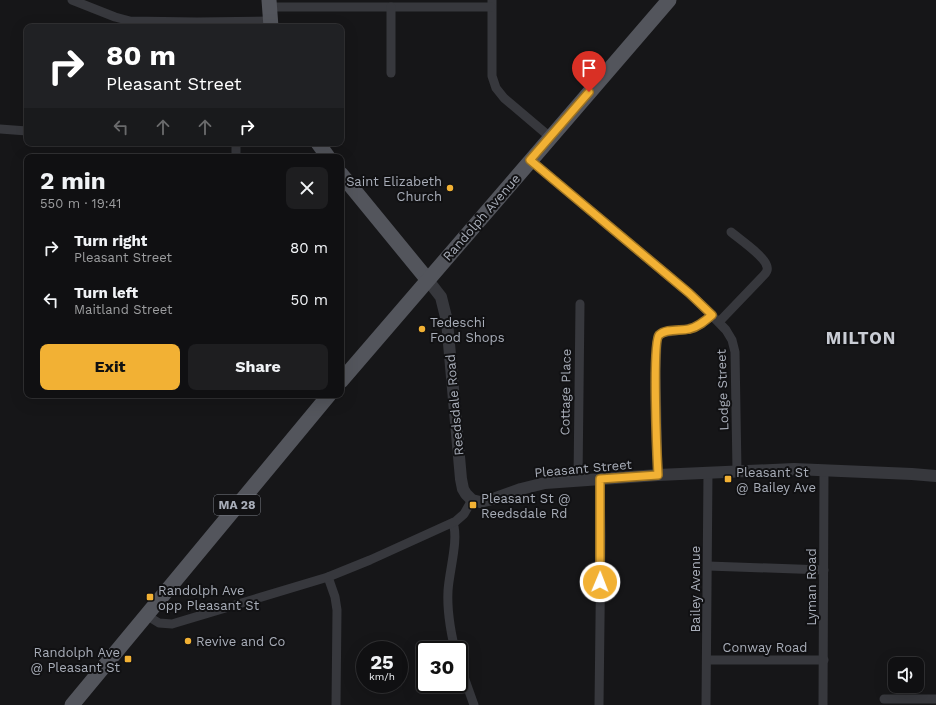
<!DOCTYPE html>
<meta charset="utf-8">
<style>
body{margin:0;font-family:"Work Sans",sans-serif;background:#1e1e20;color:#f1f3f6;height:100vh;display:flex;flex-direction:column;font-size:15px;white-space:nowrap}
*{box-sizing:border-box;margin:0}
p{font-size:13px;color:#9c9d9f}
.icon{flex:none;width:22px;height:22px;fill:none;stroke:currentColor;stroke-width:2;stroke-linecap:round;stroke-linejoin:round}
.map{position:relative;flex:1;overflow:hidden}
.sheet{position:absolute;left:24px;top:154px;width:320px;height:244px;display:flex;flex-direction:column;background:#101012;border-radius:8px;box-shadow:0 4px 16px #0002,0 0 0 1px #303032}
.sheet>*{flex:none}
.hud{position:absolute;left:24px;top:24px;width:320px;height:122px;border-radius:8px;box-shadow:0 4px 16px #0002,0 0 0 1px #303032;background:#202124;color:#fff;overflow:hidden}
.buttons{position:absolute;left:888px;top:657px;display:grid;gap:8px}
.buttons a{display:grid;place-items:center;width:36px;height:36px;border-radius:8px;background:#101012;box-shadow:0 4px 16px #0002,0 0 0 1px #303032;font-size:20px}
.speed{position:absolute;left:356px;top:641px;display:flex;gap:8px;font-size:20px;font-weight:700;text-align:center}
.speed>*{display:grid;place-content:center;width:52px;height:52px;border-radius:50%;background:#101012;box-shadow:0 4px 16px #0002,0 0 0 1px #303032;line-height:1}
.speed small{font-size:10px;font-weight:400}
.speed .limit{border:2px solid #111;border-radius:6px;background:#fff;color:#111}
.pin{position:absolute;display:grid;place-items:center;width:34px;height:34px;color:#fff;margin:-41px -17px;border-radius:50% 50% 50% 0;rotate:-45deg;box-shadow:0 0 4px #0007}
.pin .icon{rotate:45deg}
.me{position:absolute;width:44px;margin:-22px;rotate:1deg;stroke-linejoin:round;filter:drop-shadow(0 0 3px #0008)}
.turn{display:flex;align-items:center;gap:14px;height:84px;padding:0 16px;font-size:18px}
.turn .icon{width:52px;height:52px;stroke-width:2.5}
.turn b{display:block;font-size:28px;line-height:34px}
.lanes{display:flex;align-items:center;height:38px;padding:0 16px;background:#0003;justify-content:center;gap:20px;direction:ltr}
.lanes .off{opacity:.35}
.round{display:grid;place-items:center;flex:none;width:42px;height:42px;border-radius:8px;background:#1e1e20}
.headline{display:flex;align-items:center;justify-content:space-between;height:68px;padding:0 16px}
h1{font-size:24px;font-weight:700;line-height:30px}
.button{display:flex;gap:8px;margin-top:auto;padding:8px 16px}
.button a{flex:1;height:46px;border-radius:8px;background:#f2b134;color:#111;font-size:16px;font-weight:700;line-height:46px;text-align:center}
.button a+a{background:#1e1e20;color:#f1f3f6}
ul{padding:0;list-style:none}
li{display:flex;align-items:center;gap:12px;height:52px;padding:0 16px}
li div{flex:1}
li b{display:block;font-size:15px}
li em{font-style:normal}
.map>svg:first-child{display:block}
</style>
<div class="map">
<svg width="936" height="705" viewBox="0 0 936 705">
<rect width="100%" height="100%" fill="#161618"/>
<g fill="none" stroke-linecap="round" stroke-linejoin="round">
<g stroke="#37383d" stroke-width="9">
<polyline points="72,0 115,17 130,21 197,22 271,21"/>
<polyline points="492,0 492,76 496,88 504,98 550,137"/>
<polyline points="269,7 491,7"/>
<polyline points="391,7 391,73"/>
<polyline points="0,129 27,131"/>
<polyline points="236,143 236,157"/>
<polyline points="530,160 696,299 726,330 732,340 735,352 737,471"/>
<path d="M719 322 764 275C766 273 768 270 767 267 766 257 739 239 731 232"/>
<polyline points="658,475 656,371 657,343 658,337 662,333 694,328 703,323 712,315"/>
<polyline points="578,480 580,304"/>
<path d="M453 523C459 539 449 572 448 591 447 609 451 633 455 650"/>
<polyline points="708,566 824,570"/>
<polyline points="328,577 335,597 337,610 336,705"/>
<polyline points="146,615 159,623 172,624 328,577 370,560 456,521 464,514 472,500"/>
<polyline points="707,660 824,660"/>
<polyline points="459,663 474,705"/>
<polyline points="884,699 936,699"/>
<polyline points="599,705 601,536 600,479"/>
<polyline points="706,705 708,472"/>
<polyline points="823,705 824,470"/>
</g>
<polyline stroke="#37383d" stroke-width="12" points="427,279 441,297 447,321 461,479 463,489 466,494 472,500 480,502 496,498 521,489 545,483 658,475 794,469 912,474 936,476"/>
<g stroke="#53555c" stroke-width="15">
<polyline points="269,0 271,27"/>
<polyline points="318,143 328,157"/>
<polyline points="341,174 427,279"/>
<polyline points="341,381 669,0"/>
<polyline points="72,705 329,395"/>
</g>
</g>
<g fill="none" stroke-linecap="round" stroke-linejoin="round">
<defs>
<path id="route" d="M589 92 530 160 689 293 712 315C705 321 698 327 689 329 681 331 666 328 659 335 652 343 657 457 658 475L600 479V582"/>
</defs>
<use href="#route" stroke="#9d7322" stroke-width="10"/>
<use href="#route" stroke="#f2b134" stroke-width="7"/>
</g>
<g fill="#f2b134" stroke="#111113" stroke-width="1.5">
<circle cx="450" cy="188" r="4"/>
<circle cx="422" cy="329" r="4"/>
<rect x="724" y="475" width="8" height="8" rx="2"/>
<rect x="469" y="501" width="8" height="8" rx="2"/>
<rect x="146" y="593" width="8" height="8" rx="2"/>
<circle cx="188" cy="641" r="4"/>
<rect x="124" y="655" width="8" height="8" rx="2"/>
</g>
<g text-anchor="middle" stroke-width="4" stroke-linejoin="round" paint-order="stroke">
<rect fill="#111113" stroke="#7b7e86" stroke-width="1" x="214" y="495" width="46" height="20" rx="3"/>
<g font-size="12" font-weight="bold" fill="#a8adb8">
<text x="237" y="509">MA 28</text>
</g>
<g font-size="13" fill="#a8adb8" stroke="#111113" text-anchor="start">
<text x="442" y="186" text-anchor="end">Saint Elizabeth<tspan x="442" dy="15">Church</tspan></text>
<text x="430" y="327">Tedeschi<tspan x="430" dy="15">Food Shops</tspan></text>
<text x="736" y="477">Pleasant St<tspan x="736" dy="15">@ Bailey Ave</tspan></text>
<text x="481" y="503">Pleasant St @<tspan x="481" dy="15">Reedsdale Rd</tspan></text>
<text x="158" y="595">Randolph Ave<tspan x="158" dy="15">opp Pleasant St</tspan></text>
<text x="196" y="646">Revive and Co</text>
<text x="120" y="657" text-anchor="end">Randolph Ave<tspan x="120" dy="15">@ Pleasant St</tspan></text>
</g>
<g font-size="13" fill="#a8adb8" stroke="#111113">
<text transform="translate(481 217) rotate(-49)" y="5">Randolph Avenue</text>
<text transform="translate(722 390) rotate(-92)" y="5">Lodge Street</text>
<text transform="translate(565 392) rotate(-89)" y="5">Cottage Place</text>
<text transform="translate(454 405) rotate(-95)" y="5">Reedsdale Road</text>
<text transform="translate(583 468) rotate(-5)" y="5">Pleasant Street</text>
<text transform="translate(811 587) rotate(-90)" y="5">Lyman Road</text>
<text transform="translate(695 589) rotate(-90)" y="5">Bailey Avenue</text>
<text x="765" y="652">Conway Road</text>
</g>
<g font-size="17" font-weight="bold" letter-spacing="1" fill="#c9ccd4" stroke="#111113">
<text x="861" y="344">MILTON</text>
</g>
</g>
</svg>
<div class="buttons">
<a><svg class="icon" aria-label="sound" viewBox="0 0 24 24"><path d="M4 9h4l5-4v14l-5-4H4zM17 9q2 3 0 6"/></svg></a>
</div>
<div class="speed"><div>25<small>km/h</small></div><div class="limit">30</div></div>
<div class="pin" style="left:589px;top:92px;background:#d93025"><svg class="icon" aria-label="arrive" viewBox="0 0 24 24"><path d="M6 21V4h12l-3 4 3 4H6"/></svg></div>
<svg class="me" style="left:600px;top:582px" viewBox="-20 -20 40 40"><circle r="17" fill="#f2b134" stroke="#fff" stroke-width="3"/><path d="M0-11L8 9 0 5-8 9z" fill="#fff"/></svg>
<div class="hud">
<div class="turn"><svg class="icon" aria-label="right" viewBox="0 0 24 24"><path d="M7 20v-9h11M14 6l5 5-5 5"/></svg><div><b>80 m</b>Pleasant Street</div></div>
<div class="lanes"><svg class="icon off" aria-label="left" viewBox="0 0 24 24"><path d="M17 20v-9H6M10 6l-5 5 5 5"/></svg><svg class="icon off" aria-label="ahead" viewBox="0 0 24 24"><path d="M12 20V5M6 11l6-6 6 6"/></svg><svg class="icon off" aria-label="ahead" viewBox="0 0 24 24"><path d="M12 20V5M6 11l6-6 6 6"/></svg><svg class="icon" aria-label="right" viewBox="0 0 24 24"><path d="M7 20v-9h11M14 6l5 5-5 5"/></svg></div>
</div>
<section class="sheet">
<div class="headline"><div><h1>2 min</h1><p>550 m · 19:41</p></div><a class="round"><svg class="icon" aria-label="close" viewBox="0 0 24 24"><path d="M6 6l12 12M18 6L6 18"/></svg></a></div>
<ul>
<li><svg class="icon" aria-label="right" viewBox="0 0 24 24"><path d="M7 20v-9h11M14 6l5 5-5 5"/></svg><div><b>Turn right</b><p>Pleasant Street</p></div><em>80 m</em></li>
<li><svg class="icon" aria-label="left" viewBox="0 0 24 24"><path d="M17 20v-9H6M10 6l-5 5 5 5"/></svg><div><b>Turn left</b><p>Maitland Street</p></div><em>50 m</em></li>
</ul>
<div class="button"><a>Exit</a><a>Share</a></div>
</section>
</div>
